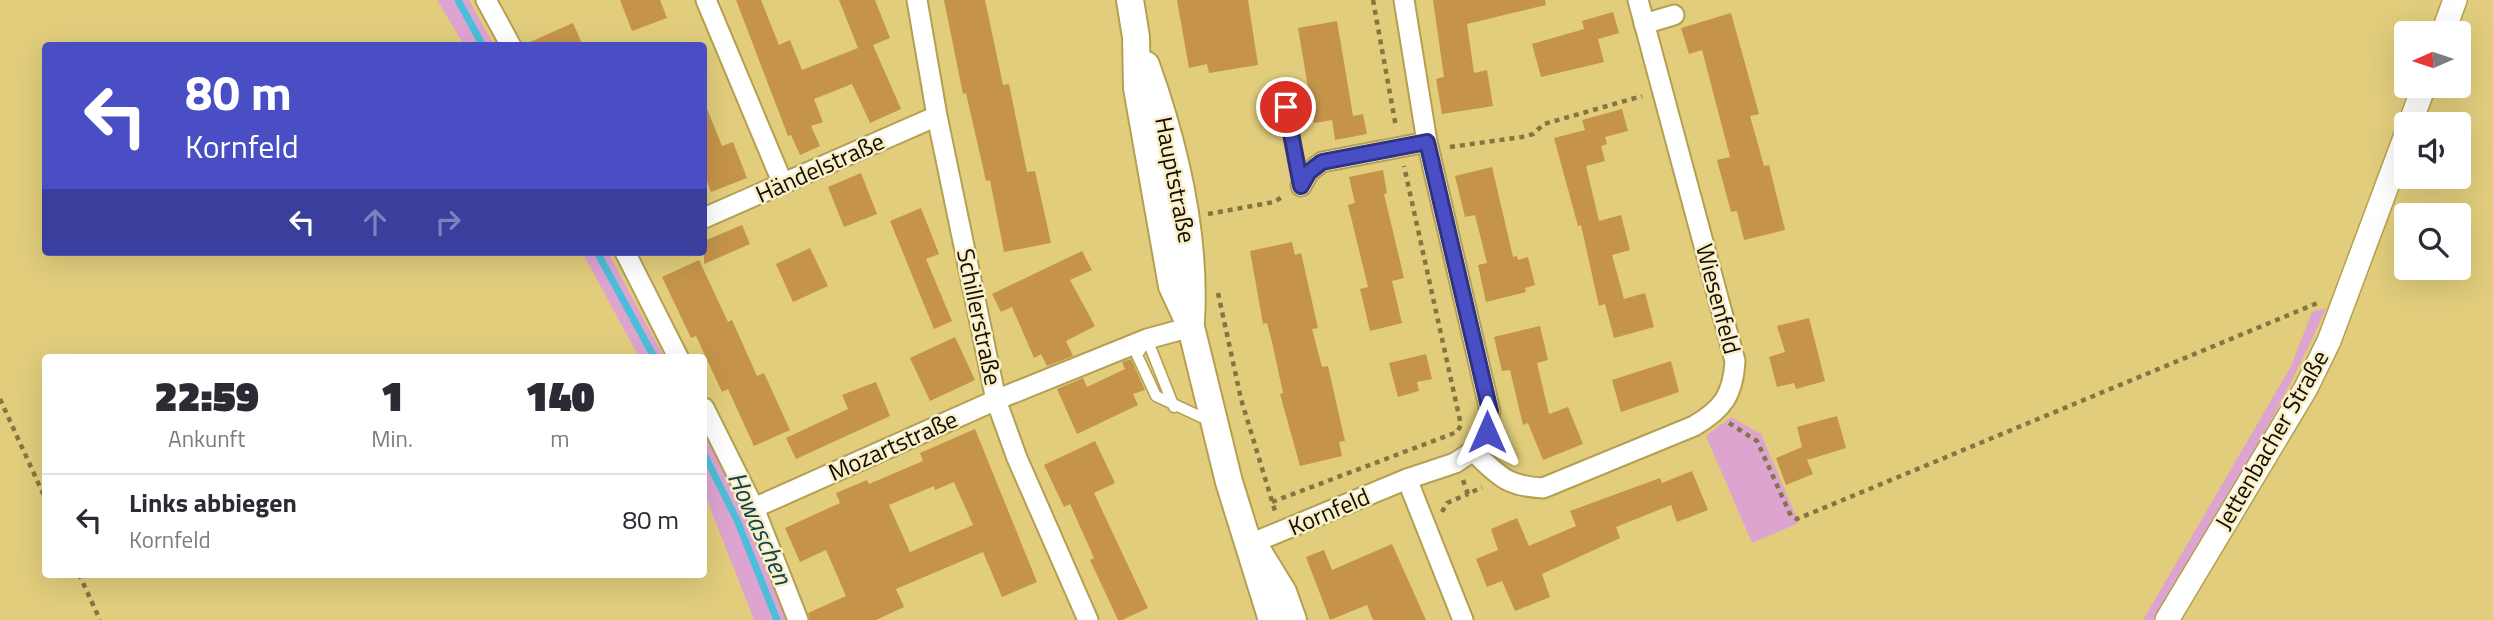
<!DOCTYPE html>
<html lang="de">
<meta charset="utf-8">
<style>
body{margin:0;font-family:"Titillium Web",sans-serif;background:#f2f2f3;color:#2b2b33;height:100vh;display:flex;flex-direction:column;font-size:26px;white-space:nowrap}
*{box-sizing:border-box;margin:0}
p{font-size:23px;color:#7c7c81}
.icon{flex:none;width:38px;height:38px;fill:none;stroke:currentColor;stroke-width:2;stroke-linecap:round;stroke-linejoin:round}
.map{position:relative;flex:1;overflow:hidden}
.side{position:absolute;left:42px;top:354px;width:665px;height:224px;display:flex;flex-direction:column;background:#fff;border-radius:7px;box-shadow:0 7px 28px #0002}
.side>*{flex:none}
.top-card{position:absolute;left:42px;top:42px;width:665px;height:214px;border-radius:7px;box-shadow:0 7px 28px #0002;background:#494ec4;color:#fff;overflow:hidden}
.needle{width:46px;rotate:267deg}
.buttons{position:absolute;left:2394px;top:21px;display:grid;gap:14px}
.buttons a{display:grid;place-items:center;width:77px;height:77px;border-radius:7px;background:#fff;box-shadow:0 7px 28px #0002;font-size:35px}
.pin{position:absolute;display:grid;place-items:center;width:60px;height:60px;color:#fff;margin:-30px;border:4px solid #fff;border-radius:50%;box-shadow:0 2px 7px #0007}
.me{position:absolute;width:77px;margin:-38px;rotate:0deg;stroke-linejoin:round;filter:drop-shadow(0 0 5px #0008)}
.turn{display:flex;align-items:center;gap:24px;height:147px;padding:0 28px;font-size:32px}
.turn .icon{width:91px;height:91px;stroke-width:2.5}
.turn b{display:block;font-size:49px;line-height:60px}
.lanes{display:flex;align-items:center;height:66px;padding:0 28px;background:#0003;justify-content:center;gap:35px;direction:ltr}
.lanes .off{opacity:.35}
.eta{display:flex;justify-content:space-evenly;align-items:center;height:119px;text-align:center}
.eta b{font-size:42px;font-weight:800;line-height:49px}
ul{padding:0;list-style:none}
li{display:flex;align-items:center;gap:21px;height:91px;padding:0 28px;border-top:2px solid #e1e1e2}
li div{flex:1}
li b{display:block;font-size:26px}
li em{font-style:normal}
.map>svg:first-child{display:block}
</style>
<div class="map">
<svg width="2493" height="620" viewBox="0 0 2493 620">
<rect width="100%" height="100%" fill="#e1cd7c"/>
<g fill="#dea4d0">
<polygon points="437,0 469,0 494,45 464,45"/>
<polygon points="582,252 608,252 664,357 639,357"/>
<path d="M2326 308C2279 417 2214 519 2153 620H2143L2291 366 2312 312Z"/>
<polygon points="1731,417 1761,434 1799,523 1752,543 1706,436"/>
<polygon points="704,433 746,513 787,620 754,620 704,492"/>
</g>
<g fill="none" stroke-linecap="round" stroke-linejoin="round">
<g stroke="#4bbfd9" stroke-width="7">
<polyline points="458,0 483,46"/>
<polyline points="597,252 654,357"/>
<polyline points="704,454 737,520 777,620"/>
</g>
</g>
<g fill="#c5944a" fill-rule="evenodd">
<polygon points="620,0 660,0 667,18 632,31"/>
<polygon points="736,0 761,0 779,45 790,40 802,70 858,48 839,0 875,0 890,38 873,45 901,109 870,123 852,84 814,99 823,122 811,126 820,146 800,155 791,135 788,136"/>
<polygon points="944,0 985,0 1003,85 1009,84 1027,172 1035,171 1051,243 1004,252 990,180 986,181 966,93 963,94"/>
<polygon points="1177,0 1248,0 1258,65 1209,73 1207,64 1189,68"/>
<polygon points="1433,0 1545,0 1546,5 1467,24 1474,73 1487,70 1493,106 1442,114 1436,79 1444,77"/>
<polygon points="1613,12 1619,33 1598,39 1604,62 1541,77 1532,44 1584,29 1582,21"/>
<polygon points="1731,13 1759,114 1750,116 1764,166 1769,165 1785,230 1744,240 1737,211 1731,212 1717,160 1730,157 1702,50 1689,54 1681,28"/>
<polygon points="1337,21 1353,116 1363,114 1367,134 1335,140 1332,120 1314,123 1298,28"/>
<polygon points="573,23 583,46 523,46 523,45"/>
<polygon points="704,101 722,146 733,142 747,178 711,192 704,173"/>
<polygon points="1622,109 1628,131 1605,137 1607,144 1601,146 1605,161 1586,166 1599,221 1621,215 1630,250 1612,255 1624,299 1645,293 1654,327 1614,338 1605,304 1599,306 1581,225 1578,226 1554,138 1585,130 1582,120"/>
<polygon points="1492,167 1513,257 1517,256 1518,260 1528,257 1535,285 1525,288 1526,292 1486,302 1478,265 1487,263 1475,215 1465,217 1455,176"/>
<polygon points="1383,170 1387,193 1384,194 1404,278 1392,281 1402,323 1370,331 1360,289 1368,287 1348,205 1355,203 1349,177"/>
<polygon points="861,173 877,214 844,227 828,187"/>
<polygon points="921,208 939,254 926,259 952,321 934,329 890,221"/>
<polygon points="742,225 750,244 704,264 704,241"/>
<polygon points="1292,242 1295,255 1301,253 1318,328 1312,329 1322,367 1328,366 1345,441 1339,442 1342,456 1300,466 1280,394 1283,393 1272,342 1267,323 1263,324 1250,251"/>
<polygon points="810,248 828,286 793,302 776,264"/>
<polygon points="1082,251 1092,270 1070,280 1095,326 1066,341 1073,356 1047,366 1041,354 1034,358 1012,307 1001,312 992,294"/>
<polygon points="699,260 728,322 732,320 757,376 764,373 790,430 754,446 728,389 722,392 696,336 691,338 662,277"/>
<polygon points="1809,318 1825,381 1796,389 1794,383 1777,387 1769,357 1785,352 1777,326"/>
<polygon points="1540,326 1548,360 1537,363 1549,414 1568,407 1583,444 1543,460 1528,423 1523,425 1510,370 1502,371 1494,337"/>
<polygon points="955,337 975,380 930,401 910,358"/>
<polygon points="1426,354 1432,379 1417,382 1419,391 1398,397 1389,363"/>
<polygon points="1131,359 1145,390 1133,394 1138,405 1077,434 1057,389 1083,378 1087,387 1125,369 1122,362"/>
<polygon points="1671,361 1679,392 1621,412 1612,380"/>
<polygon points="876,382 890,416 796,459 786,438 848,409 842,395"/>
<polygon points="1837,416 1846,448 1807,460 1813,474 1786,485 1776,458 1802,447 1803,451 1797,427"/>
<path d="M975 429 1037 582 1002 597 983 552 896 589 904 607 876 620H810L808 613 846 596 826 550 800 562 785 528 840 503 836 493 867 480 869 484 923 461 920 453ZM954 482 973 525 910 552 889 505 934 486 935 490Z"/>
<polygon points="1095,441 1115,483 1094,493 1148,608 1122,620 1118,620 1090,560 1094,558 1070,504 1064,507 1044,465"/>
<polygon points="1692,471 1708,510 1677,522 1671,505 1616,527 1620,538 1542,574 1550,597 1515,611 1502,581 1487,587 1476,559 1498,550 1491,529 1517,518 1529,546 1576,526 1570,511 1660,478 1662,483"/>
<polygon points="1392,544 1426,620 1373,620 1367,605 1330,620 1306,557 1324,550 1332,570"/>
</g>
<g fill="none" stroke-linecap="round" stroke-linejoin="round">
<defs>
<g id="service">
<polyline points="1286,107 1300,182"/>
<polyline points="1147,339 1174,407"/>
<polyline points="1145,343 1137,355 1156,396 1212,422"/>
</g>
<g id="minor">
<polyline points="486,0 511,46"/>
<polyline points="706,0 783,184"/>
<polyline points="917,0 937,116 996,400 1017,458 1088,620"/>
<polyline points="1644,24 1674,15"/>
<polyline points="1301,186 1309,172 1322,162 1427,142"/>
<polyline points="704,218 937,116"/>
<polyline points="625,252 678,357"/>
<polyline points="704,408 754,508 798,620"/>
<path d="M1473 451C1499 476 1506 486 1543 488L1694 426C1723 409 1733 395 1735 361L1638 0"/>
<polyline points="1407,479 1463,620"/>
<polyline points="754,508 996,400 1147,339 1191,327"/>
<polyline points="1250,544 1407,479 1455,463 1473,451 1487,432 1490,411 1427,142 1404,0"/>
</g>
<g id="tertiary">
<polyline points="2443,33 2455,0"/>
<polyline points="2410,124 2424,86"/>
<polyline points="2167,620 2306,388 2329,341 2406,135"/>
</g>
<g id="secondary">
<polyline points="1130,0 1136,37 1137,88 1172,286 1191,327 1229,482 1272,620"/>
<path d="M1146 65C1175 146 1196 235 1191 321"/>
<polyline points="1259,553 1283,592 1293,620"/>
</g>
</defs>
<use href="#service" stroke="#b4a050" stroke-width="13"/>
<use href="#minor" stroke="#b4a050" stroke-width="23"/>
<use href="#tertiary" stroke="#b4a050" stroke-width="26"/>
<use href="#secondary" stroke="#b4a050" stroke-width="30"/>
<g stroke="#847643" stroke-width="4.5" stroke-dasharray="5 5" stroke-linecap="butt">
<polyline points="1373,0 1396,127"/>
<polyline points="1450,147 1522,137 1533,134 1544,124 1642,96"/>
<polyline points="1208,214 1274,202 1284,196"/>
<polyline points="1218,293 1241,399 1275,511"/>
<polyline points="0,399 46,500"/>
<polyline points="1729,423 1757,441 1791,516 1797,519 2320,302"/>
<polyline points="1463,480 1468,494 1482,487"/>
<polyline points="1272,502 1457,432 1461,425 1404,166"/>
<polyline points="1442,512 1447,503 1468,494"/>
<polyline points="79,574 100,620"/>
</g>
<use href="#service" stroke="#fff" stroke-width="10"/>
<use href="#minor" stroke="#fff" stroke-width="19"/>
<use href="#tertiary" stroke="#fff" stroke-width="23"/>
<use href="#secondary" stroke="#fff" stroke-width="26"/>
</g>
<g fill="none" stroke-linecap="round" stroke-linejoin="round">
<defs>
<polyline id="route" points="1286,107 1301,186 1309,172 1322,162 1427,142 1490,411 1487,432"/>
</defs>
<use href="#route" stroke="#2f337f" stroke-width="18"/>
<use href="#route" stroke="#494ec4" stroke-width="12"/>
</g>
<g text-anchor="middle" stroke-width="5" stroke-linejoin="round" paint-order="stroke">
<g font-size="24" fill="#150e00" stroke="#f8eec7">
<text transform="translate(820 168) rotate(-24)" y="8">Händelstraße</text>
<text transform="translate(1175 180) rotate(79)" y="8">Hauptstraße</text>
<text transform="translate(1718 299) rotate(75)" y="8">Wiesenfeld</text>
<text transform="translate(979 317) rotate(78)" y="8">Schillerstraße</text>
<text transform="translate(2272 440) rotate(-60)" y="8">Jettenbacher Straße</text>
<text transform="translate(893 446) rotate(-24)" y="8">Mozartstraße</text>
<text transform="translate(1329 512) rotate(-23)" y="8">Kornfeld</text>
</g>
<g font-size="26" font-style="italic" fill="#0f434e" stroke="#f8eec7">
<text transform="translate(760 528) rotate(66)" y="9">Howaschen</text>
</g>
</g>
</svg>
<div class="buttons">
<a><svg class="needle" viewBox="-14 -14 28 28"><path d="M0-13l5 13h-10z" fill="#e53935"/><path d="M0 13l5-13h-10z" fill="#7c7c81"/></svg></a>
<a><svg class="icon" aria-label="sound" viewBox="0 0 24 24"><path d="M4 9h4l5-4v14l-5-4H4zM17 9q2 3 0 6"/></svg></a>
<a><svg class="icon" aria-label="search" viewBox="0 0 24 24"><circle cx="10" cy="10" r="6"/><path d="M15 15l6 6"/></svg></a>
</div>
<div class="pin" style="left:1286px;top:107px;background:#d93025"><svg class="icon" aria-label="arrive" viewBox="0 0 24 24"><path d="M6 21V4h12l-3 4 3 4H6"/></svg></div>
<svg class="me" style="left:1487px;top:432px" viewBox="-20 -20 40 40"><path d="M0-17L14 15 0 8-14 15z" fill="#494ec4" stroke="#fff" stroke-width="4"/></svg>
<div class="top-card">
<div class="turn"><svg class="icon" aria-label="left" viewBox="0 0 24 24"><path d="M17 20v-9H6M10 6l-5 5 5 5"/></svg><div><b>80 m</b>Kornfeld</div></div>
<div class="lanes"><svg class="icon" aria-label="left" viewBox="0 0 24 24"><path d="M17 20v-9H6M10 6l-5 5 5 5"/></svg><svg class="icon off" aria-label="ahead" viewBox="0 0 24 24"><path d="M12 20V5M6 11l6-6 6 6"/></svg><svg class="icon off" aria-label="right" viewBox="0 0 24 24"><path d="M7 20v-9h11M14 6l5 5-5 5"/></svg></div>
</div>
<section class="side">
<div class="eta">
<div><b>22:59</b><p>Ankunft</p></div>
<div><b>1</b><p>Min.</p></div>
<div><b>140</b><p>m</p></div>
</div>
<ul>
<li><svg class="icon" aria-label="left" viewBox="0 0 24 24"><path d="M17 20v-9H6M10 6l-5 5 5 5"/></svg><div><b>Links abbiegen</b><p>Kornfeld</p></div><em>80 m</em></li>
</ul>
</section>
</div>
